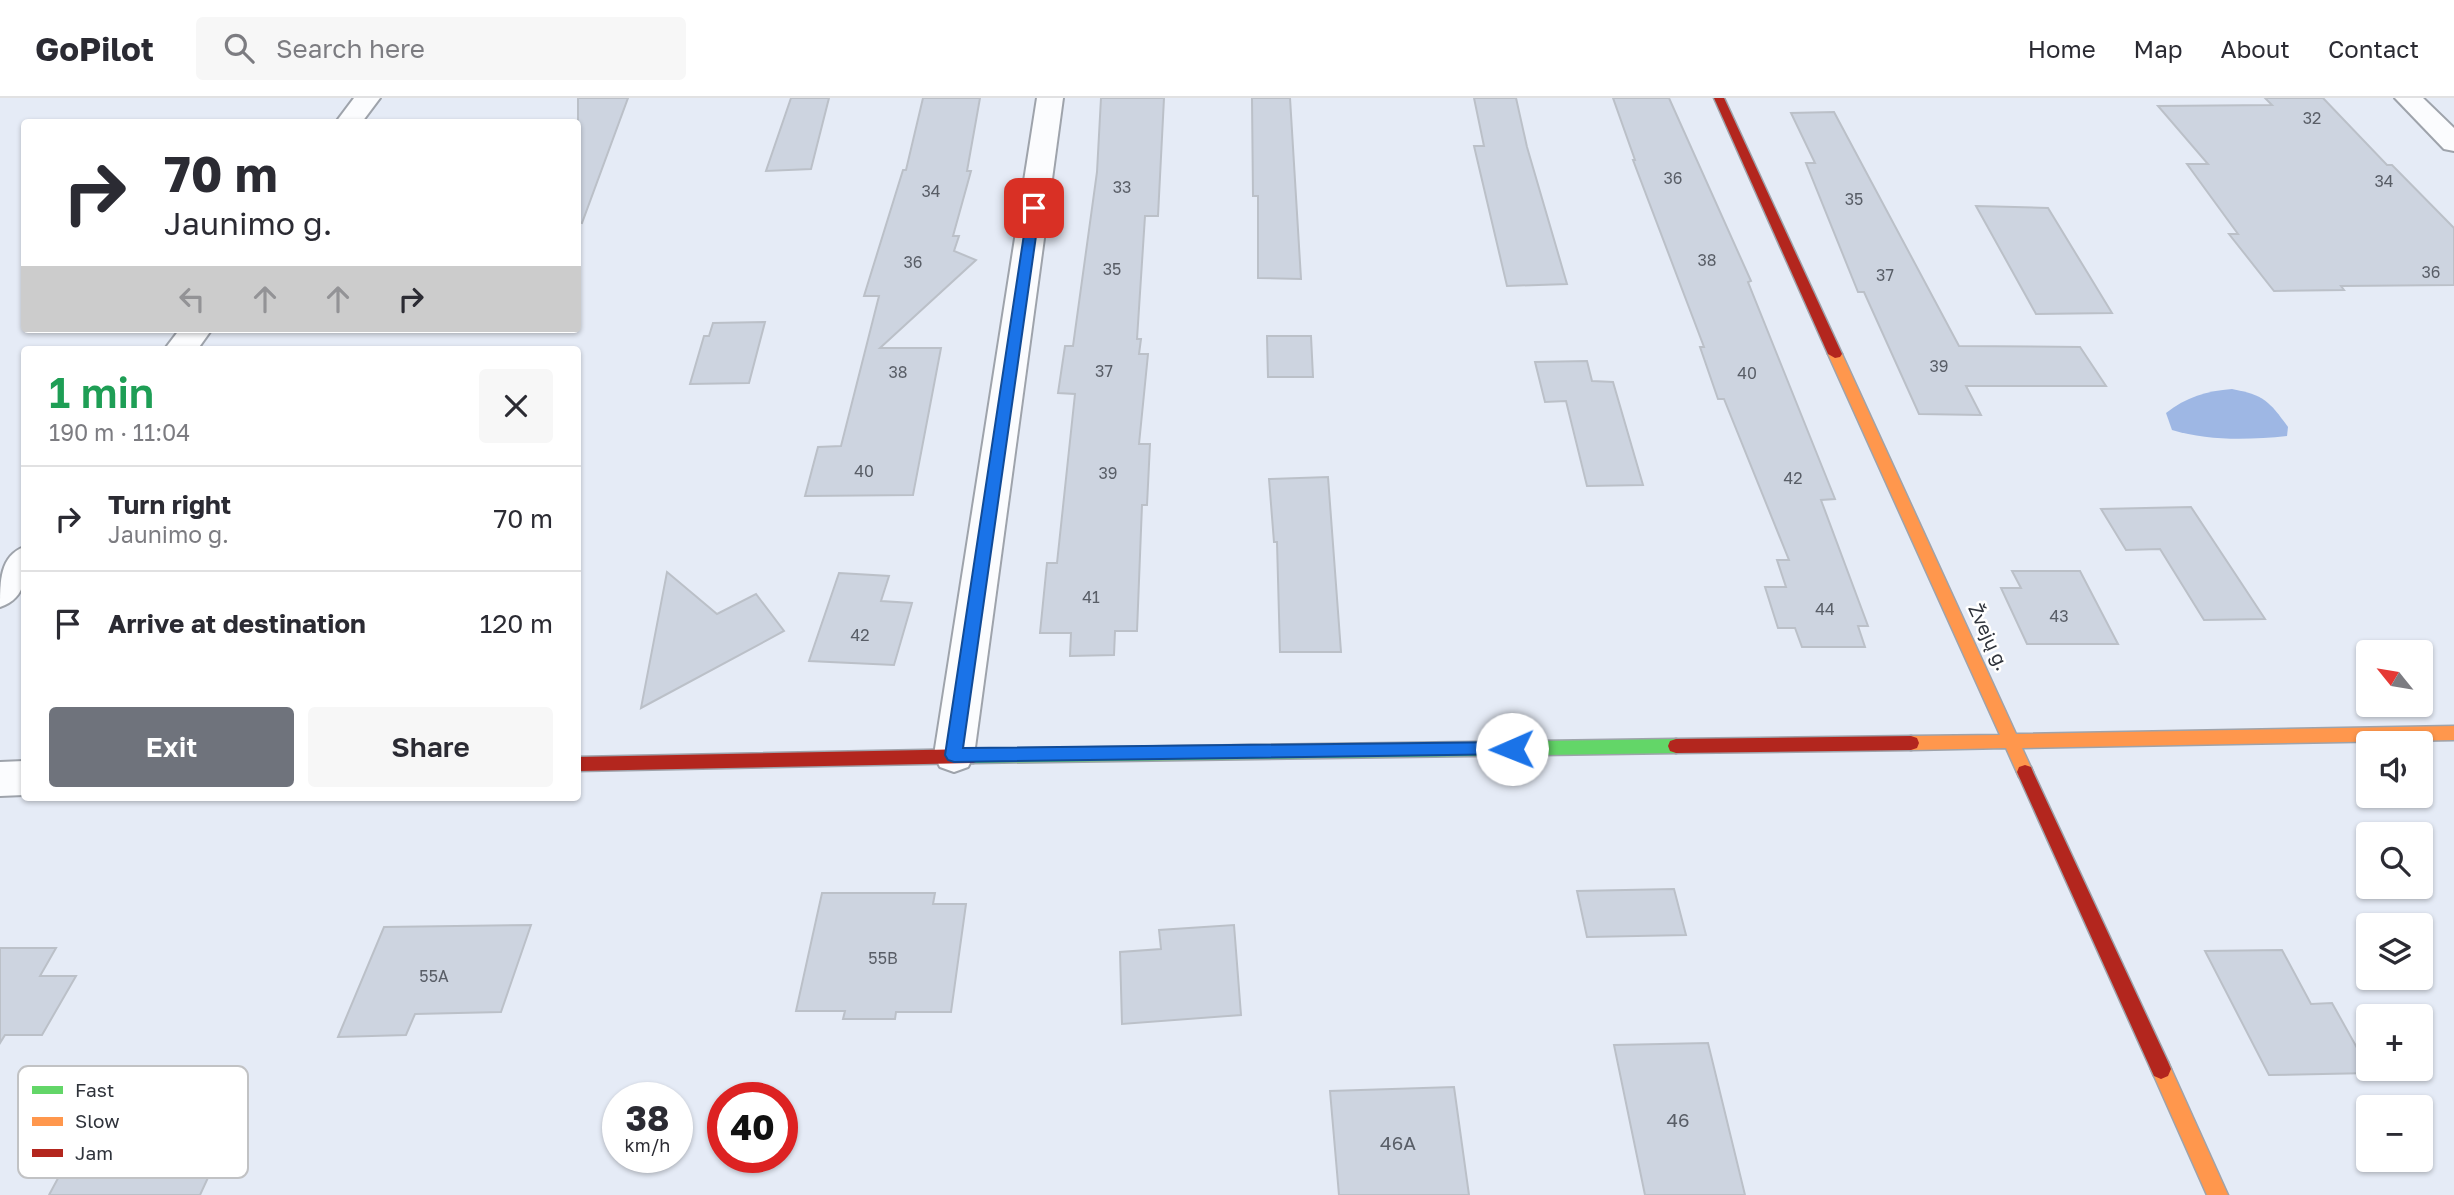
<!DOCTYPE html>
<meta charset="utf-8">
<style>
body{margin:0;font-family:"Golos Text",sans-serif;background:#f7f7f7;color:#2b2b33;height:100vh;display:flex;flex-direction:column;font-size:26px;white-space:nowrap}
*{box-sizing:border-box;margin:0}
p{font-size:23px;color:#7c7c81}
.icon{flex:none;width:38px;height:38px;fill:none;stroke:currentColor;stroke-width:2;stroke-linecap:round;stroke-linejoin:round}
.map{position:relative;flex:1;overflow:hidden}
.details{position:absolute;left:21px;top:248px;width:560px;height:455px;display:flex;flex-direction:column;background:#fff;border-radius:7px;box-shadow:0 2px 5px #0004}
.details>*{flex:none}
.banner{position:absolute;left:21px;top:21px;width:560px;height:214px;border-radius:7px;box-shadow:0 2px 5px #0004;background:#fff;color:#2b2b33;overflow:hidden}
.needle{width:46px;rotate:300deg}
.buttons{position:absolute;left:2356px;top:542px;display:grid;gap:14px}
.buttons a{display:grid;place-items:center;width:77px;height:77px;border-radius:7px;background:#fff;box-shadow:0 2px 5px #0004;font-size:35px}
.speed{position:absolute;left:602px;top:984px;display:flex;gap:14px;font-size:35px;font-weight:700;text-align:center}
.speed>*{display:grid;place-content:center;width:91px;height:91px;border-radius:50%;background:#fff;box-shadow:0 2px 5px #0004;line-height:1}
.speed small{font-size:18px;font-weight:400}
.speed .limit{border:10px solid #d22;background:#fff;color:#111}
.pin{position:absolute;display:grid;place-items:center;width:60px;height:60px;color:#fff;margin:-30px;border-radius:14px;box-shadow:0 4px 10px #0006}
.me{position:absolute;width:77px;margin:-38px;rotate:269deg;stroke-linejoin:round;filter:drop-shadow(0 0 5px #0008)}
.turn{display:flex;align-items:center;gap:24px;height:147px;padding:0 28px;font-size:32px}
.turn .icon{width:91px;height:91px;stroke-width:2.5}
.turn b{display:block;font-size:49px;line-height:60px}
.lanes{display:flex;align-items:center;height:66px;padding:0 28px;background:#0003;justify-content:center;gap:35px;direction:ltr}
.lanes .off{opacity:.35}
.round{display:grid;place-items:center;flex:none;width:74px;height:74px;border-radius:7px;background:#f7f7f7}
.summary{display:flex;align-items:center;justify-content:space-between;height:119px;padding:0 28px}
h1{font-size:42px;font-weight:600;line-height:52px;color:#1e9e55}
.action{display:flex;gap:14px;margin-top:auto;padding:14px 28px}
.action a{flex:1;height:80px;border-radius:7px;background:#6f737c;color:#fff;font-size:28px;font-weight:600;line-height:80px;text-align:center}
.action a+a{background:#f7f7f7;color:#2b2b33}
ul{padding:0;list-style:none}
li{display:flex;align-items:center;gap:21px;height:105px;padding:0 28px;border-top:2px solid #e1e1e2}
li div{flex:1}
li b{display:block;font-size:26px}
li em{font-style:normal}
header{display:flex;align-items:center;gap:42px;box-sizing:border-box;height:98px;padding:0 35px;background:#fff;border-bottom:2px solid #e1e1e2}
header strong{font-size:33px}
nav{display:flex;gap:38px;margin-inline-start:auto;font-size:24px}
.search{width:490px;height:63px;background:#f7f7f7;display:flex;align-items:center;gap:18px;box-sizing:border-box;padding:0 24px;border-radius:7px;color:#7c7c81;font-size:26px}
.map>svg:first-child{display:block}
</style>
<header>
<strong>GoPilot</strong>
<div class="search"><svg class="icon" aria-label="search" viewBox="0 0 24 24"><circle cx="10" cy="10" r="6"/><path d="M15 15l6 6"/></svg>Search here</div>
<nav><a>Home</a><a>Map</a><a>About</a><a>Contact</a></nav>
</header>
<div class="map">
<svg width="2454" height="1097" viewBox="0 0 2454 1097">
<rect width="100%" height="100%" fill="#e5ebf6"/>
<path fill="#9eb7e4" d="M2232 291C2264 297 2269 303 2288 329L2287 338C2249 342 2208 343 2172 332L2166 315C2186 299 2207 293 2232 291Z"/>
<g fill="#cdd4e0" stroke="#bbc0c8" stroke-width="2">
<polygon points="578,0 628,0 582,125 578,124"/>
<polygon points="791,0 829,0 811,71 766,73"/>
<polygon points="923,0 980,0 967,73 971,73 953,138 959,138 954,153 976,162 880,250 941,250 913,397 805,398 818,349 841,348 879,198 864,198 903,72 906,72"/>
<polygon points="1101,0 1164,0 1158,118 1145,118 1137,241 1141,241 1139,256 1148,256 1139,346 1150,346 1147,407 1142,407 1137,533 1115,533 1114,557 1070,558 1071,535 1040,535 1047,465 1057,465 1075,296 1058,295 1065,248 1073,248 1097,74"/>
<polygon points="1252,0 1290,0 1301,181 1258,180 1258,98 1253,98"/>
<polygon points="1474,0 1516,0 1527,49 1567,186 1507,188 1474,48 1484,48"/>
<polygon points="1613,0 1669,0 1751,183 1748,184 1835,401 1821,402 1868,528 1858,528 1865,549 1802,549 1795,530 1778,530 1765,489 1786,489 1777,462 1789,462 1724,301 1718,301 1700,249 1704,249 1633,62 1635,62"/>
<polygon points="2265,0 2323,0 2387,67 2392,67 2454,130 2454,187 2341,188 2344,192 2274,193 2229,136 2238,136 2187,66 2208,66 2158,8 2272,7"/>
<polygon points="1834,14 1959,248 2080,249 2106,288 1966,288 1981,317 1919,316 1864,194 1858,194 1806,65 1815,65 1791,15"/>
<polygon points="1976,108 2048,110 2112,215 2036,216"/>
<polygon points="765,224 749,285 690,286 704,238 709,238 713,225"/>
<polygon points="1267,238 1311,238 1313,279 1268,279"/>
<polygon points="1587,263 1592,283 1613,284 1643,387 1587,388 1566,303 1545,304 1535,264"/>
<polygon points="1328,379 1341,554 1280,554 1277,444 1274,444 1269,381"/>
<polygon points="2191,409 2265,521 2204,522 2160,451 2126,452 2101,411"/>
<polygon points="2012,473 2080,473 2118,546 2027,546 2001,490 2021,490"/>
<polygon points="667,474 717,516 756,496 784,533 641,610"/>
<polygon points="839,475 889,478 881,503 912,505 894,567 809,563"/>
<polygon points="1674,791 1686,837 1587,839 1577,793"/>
<polygon points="822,795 935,795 933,806 966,806 951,914 896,914 895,921 843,921 845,913 796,913"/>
<polygon points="531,827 501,914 415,916 406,937 338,939 384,829"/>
<polygon points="1234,827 1241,917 1122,926 1120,854 1161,851 1159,832"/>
<polygon points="0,850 56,850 40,878 76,878 42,937 5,937 0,945"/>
<polygon points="2282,852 2311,906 2332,905 2371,975 2269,977 2205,853"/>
<polygon points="1708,945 1745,1097 1645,1097 1614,947"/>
<polygon points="1454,989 1469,1097 1339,1097 1330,993"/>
<polygon points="71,1056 218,1058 200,1097 49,1097"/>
</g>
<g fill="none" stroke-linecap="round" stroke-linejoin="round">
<defs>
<g id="street">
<polygon points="354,0 380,0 362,24 336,24"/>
<polygon points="1037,0 1063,0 974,657 968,669 954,674 940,669 934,657"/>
<polygon points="2395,0 2423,0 2454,30 2454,53 2444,51"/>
<polygon points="180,231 212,231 197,252 164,252"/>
<path d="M24 449C26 474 28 500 0 509 0 483 0 458 24 449Z"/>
<polygon points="24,663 24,697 0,698 0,664"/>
</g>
<polygon id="fast" points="1676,641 1682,643 1684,648 1682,653 1676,655 973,665 967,663 965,658 967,653 973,651"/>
<g id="slow">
<polygon points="1835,252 1842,256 2016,636 2454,628 2454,642 2022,650 2033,674 2031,679 2025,681 2019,679 2006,650 1911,652 1905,650 1903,645 1905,640 1911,638 2000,637 1828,256"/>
<polygon points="2161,961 2168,964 2228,1097 2207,1097 2151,971 2154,964"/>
</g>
<g id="jam">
<polygon points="1714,0 1724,0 1842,256 1840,259 1835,260 1828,256"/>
<polygon points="1911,638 1917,640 1919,645 1917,650 1911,652 1676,655 1670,653 1668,648 1670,643 1676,641"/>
<polygon points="973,651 979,653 981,658 979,663 973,665 578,673 578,659"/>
<polygon points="2025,667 2031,669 2033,674 2168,964 2171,971 2168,978 2161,981 2154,978 2017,674 2019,669"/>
</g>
</defs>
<use href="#street" stroke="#9ea3ab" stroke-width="4"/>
<use href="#fast" stroke="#9ea3ab" stroke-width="3"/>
<use href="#slow" stroke="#9ea3ab" stroke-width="3"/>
<use href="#jam" stroke="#9ea3ab" stroke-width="3"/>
<use href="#street" fill="#fbfcfe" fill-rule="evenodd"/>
<use href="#fast" fill="#63d668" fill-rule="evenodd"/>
<use href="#slow" fill="#ff974d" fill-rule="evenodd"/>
<use href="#jam" fill="#b3261e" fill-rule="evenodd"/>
</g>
<polygon fill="#1a73e8" stroke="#114b97" stroke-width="2" points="1034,106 1040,110 963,650 1512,644 1518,646 1520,651 1518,656 954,664 948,662 945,657 1028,110"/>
<g text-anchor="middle" stroke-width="5" stroke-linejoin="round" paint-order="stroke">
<g font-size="16" fill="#595e67">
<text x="2312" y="26">32</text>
<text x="1673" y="86">36</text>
<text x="2384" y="89">34</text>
<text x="1122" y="95">33</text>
<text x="931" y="99">34</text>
<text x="1854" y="107">35</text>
<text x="1707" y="168">38</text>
<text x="913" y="170">36</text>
<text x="1112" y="177">35</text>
<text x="2431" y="180">36</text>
<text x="1885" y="183">37</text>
<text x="1939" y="274">39</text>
<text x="1104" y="279">37</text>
<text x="898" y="280">38</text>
<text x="1747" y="281">40</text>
<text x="864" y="379">40</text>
<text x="1108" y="381">39</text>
<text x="1793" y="386">42</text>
<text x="1091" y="505">41</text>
<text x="1825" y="517">44</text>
<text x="2059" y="524">43</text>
<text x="860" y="543">42</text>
<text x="883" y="866">55B</text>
<text x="434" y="884">55A</text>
</g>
<g font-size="19" fill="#2f333b" stroke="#fff">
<text transform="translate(1989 539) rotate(65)" y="7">Žvejų g.</text>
</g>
<g font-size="19" fill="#595e67">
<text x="1678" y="1029">46</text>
<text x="1398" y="1052">46A</text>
</g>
</g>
<rect x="18" y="968" width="230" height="112" rx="10" fill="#fff" stroke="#c1c2c4" stroke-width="2"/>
<rect x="32" y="988" width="31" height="8" fill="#63d668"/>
<rect x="32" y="1019" width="31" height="9" fill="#ff974d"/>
<rect x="32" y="1051" width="31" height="8" fill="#b3261e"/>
<g font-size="19" fill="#2f333b">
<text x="75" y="999">Fast</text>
<text x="75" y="1030">Slow</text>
<text x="75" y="1062">Jam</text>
</g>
</svg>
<div class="buttons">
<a><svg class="needle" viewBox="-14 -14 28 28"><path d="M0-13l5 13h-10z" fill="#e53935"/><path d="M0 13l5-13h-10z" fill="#7c7c81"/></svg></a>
<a><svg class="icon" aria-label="sound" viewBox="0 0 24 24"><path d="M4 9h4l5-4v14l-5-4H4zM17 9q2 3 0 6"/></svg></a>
<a><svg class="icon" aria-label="search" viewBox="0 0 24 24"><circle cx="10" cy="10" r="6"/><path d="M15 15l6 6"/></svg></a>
<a><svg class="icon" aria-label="layers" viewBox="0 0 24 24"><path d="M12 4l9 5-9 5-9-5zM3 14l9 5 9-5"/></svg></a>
<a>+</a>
<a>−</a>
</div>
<div class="speed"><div>38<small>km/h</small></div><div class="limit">40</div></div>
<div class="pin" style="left:1034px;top:110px;background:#d93025"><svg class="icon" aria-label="arrive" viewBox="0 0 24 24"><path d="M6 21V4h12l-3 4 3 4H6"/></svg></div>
<svg class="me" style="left:1512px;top:651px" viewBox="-20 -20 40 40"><circle r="19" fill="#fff"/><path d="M0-13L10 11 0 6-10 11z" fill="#1a73e8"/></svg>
<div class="banner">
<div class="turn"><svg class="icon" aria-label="right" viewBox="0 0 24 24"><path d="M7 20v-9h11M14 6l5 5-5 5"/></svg><div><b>70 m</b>Jaunimo g.</div></div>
<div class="lanes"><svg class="icon off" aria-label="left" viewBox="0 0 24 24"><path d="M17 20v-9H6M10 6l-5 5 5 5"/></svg><svg class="icon off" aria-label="ahead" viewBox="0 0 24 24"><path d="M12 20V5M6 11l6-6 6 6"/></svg><svg class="icon off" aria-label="ahead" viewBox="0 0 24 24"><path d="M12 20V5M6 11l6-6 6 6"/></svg><svg class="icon" aria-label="right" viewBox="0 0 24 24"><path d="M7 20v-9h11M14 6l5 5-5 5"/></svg></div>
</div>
<section class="details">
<div class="summary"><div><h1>1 min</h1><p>190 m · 11:04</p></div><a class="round"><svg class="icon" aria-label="close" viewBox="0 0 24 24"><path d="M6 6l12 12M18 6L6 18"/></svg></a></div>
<ul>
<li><svg class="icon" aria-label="right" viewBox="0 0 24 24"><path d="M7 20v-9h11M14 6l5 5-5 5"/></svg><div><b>Turn right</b><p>Jaunimo g.</p></div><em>70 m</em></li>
<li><svg class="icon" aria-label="arrive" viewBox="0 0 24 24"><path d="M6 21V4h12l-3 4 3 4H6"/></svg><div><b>Arrive at destination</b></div><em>120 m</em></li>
</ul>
<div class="action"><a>Exit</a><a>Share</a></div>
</section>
</div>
